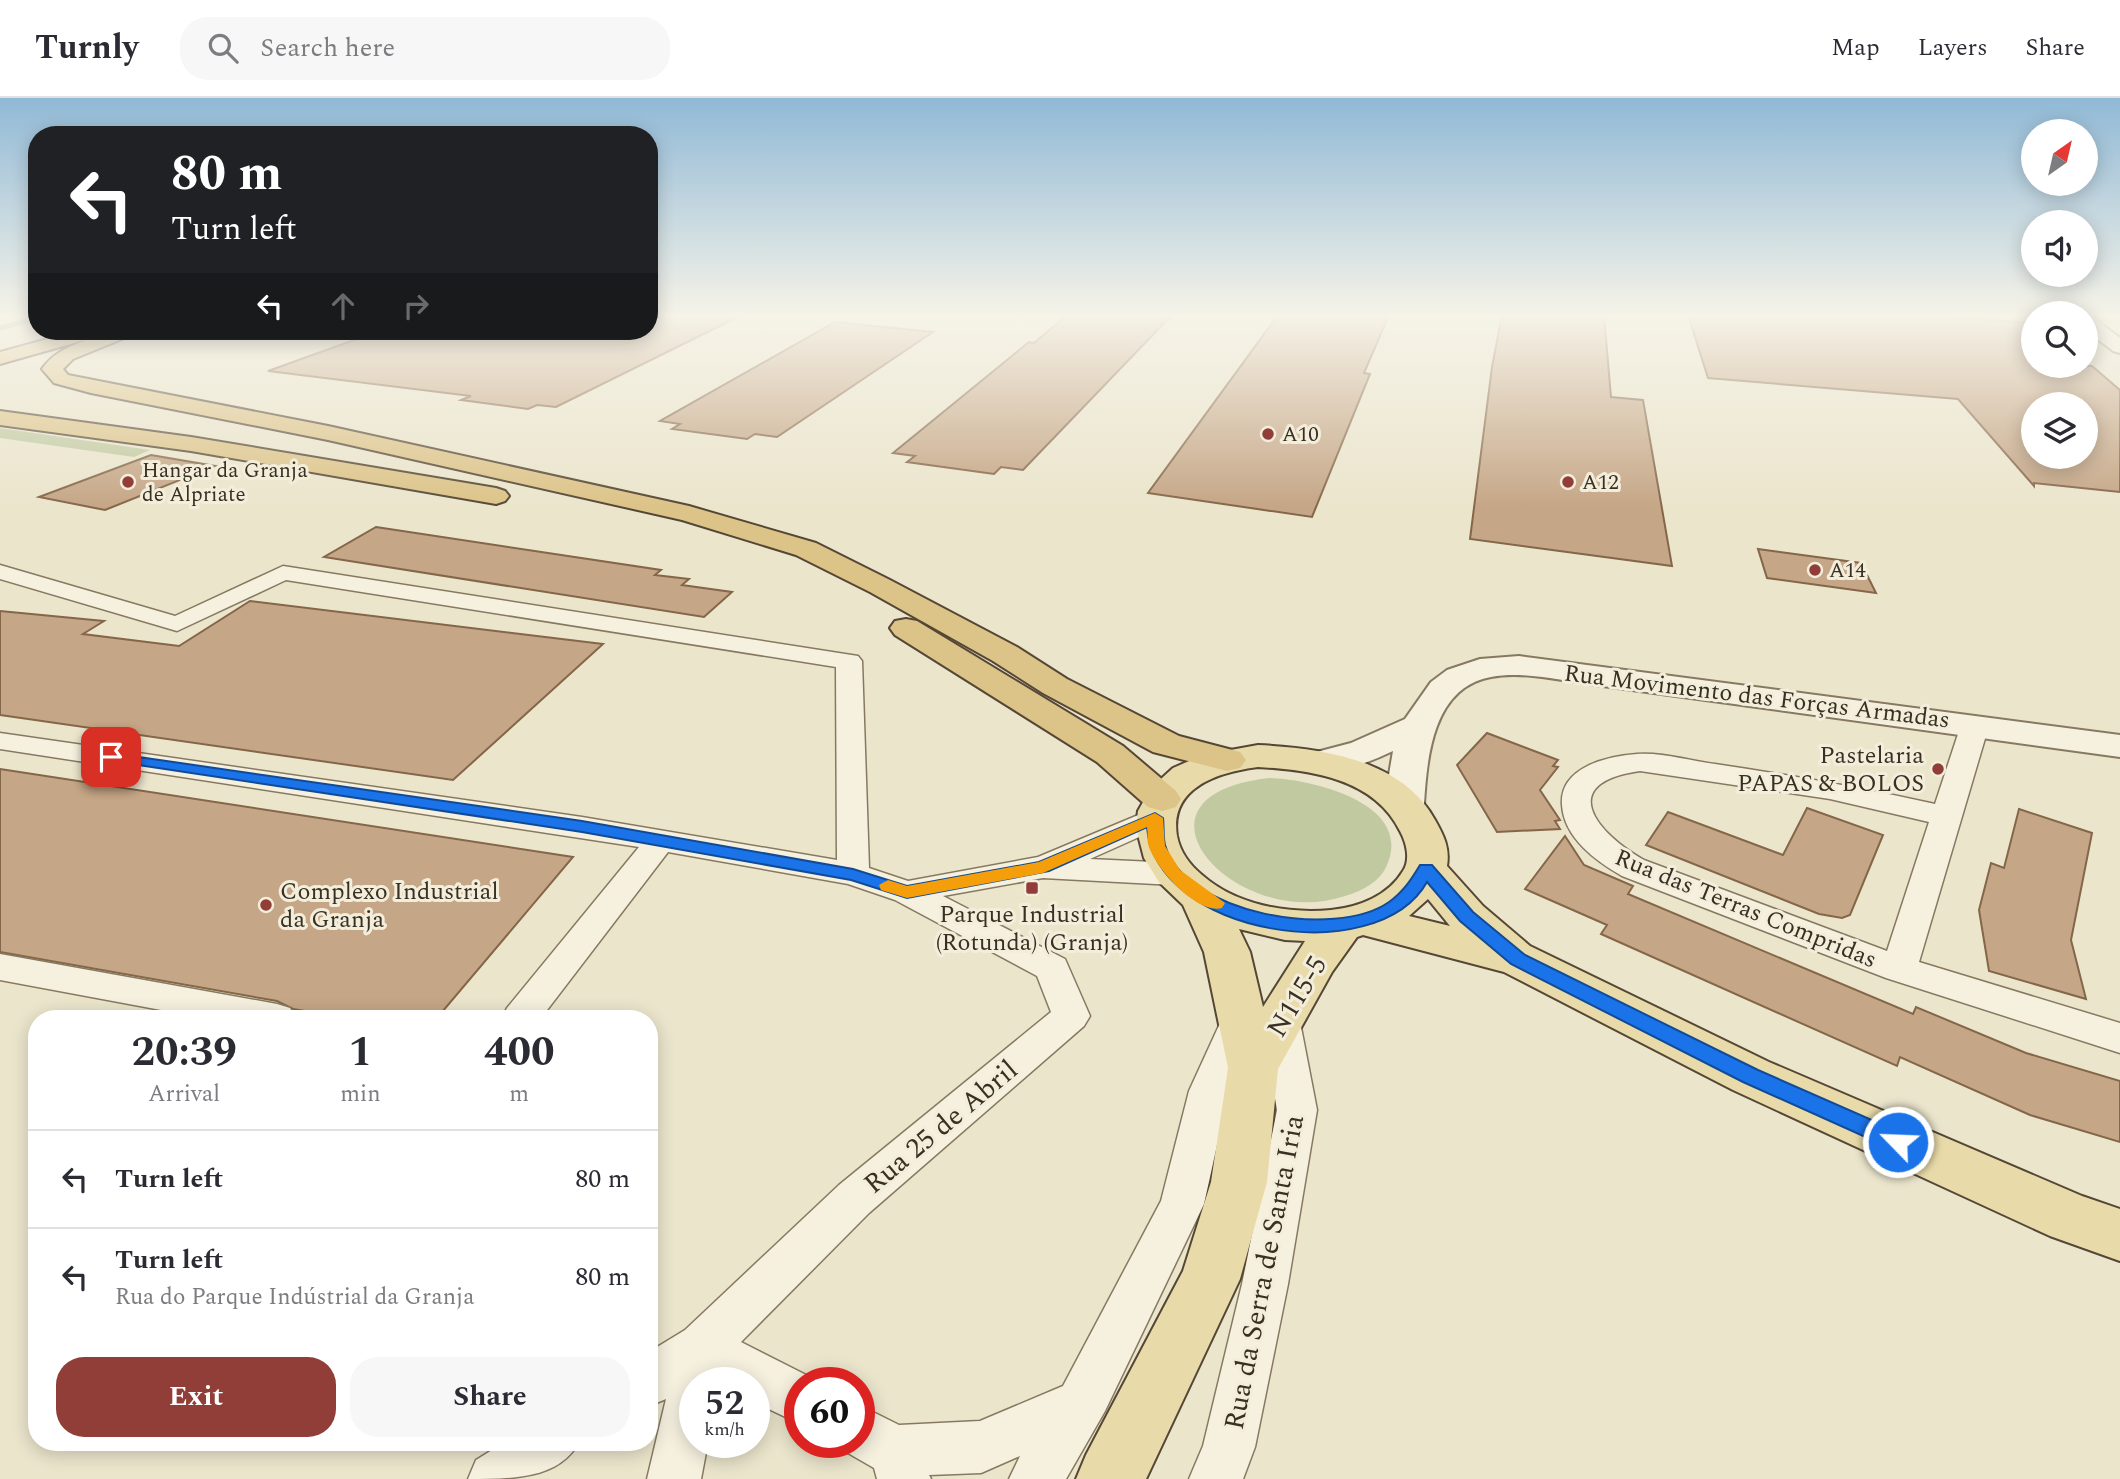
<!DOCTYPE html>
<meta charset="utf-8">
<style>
body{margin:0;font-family:Spectral,serif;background:#f7f7f7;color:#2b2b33;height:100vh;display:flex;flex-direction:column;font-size:26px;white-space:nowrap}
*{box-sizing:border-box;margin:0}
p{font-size:23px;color:#7c7c81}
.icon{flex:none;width:38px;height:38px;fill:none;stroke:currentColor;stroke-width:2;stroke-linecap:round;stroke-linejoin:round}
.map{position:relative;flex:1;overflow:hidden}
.side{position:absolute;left:28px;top:912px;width:630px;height:441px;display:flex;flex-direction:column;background:#fff;border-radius:28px;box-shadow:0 4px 18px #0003}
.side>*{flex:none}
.hud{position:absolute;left:28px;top:28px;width:630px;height:214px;border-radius:28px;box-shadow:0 4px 18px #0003;background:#202124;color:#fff;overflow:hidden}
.needle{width:46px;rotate:34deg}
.controls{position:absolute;left:2021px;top:21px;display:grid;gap:14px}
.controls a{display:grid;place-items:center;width:77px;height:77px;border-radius:50%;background:#fff;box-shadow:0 4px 18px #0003;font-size:35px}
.speed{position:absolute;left:679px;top:1269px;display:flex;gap:14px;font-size:35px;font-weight:700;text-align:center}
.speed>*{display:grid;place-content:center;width:91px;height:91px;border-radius:50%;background:#fff;box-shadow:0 4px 18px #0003;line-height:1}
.speed small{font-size:18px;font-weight:400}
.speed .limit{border:10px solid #d22;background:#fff;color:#111}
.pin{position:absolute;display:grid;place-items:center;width:60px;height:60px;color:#fff;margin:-30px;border-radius:14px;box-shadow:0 4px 10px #0006}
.me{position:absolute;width:77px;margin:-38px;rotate:294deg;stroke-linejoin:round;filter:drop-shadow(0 0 5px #0008)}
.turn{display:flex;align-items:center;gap:24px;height:147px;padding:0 28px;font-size:32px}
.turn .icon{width:91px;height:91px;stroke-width:2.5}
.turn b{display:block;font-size:49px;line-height:60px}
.lanes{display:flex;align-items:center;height:66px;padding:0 28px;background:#0003;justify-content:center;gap:35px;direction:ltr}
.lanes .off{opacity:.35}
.eta{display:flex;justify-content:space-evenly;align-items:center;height:119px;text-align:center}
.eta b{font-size:42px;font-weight:700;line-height:49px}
.action{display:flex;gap:14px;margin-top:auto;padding:14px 28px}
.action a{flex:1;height:80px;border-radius:28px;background:#903e37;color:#fff;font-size:28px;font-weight:700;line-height:80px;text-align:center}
.action a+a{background:#f7f7f7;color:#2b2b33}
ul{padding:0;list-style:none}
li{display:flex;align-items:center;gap:21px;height:98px;padding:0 28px;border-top:2px solid #e1e1e2}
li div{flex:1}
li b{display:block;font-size:26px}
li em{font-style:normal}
header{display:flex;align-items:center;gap:42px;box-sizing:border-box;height:98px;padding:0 35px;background:#fff;border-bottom:2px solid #e1e1e2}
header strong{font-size:33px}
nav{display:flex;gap:38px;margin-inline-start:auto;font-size:24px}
.search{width:490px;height:63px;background:#f7f7f7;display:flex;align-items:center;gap:18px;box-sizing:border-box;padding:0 24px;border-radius:28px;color:#7c7c81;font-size:26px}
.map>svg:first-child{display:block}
</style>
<header>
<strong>Turnly</strong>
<div class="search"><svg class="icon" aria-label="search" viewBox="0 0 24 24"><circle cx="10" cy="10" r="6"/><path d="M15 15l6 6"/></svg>Search here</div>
<nav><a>Map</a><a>Layers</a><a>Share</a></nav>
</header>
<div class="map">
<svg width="2120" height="1381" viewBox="0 0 2120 1381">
<rect width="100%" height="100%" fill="#ebe5cc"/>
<g fill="#c0c9a0">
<polygon points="0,330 150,352 134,359 0,340"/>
<path d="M1269 680C1311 681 1414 705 1387 767 1380 784 1362 793 1345 798 1236 835 1111 698 1269 680Z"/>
</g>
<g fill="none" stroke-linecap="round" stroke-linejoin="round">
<polyline stroke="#738e8a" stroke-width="5" points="0,230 37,220"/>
</g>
<g fill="#c5a686" stroke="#846649" stroke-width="2" fill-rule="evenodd">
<polygon points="649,217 742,217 556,309 537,307 528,311 461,302 471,298 268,273 379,233 649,233"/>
<polygon points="1067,217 1172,217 1023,372 1001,369 994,376 907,364 915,358 893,355 1029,244 1034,245"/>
<polygon points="1278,217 1389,217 1364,275 1370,276 1312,419 1148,395"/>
<polygon points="1502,217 1604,217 1611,299 1643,302 1672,468 1470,441 1492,269"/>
<path d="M1688 217H1924L2034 225V268H2092L2120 292V394L2034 385V388L1958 301 1708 280ZM2034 306H2086V359H2034Z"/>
<polygon points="835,224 933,234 777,339 755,336 747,341 672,331 680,326 660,323"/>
<polygon points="151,357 215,368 105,412 39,399"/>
<polygon points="376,429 661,472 655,477 689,481 682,487 732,494 704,519 324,459"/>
<polygon points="1758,451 1861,465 1876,495 1767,480"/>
<polygon points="250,503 603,546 453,682 0,617 0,513 104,523 83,536 179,548"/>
<polygon points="1487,635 1558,662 1553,668 1558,669 1540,692 1560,722 1555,723 1560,731 1497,734 1457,667"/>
<polygon points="0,671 573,759 437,920 346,920 293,911 277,903 0,854"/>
<polygon points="1807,710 1883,737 1850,817 1842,820 1819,816 1646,747 1668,714 1783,757"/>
<polygon points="2019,711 2092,735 2071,842 2086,901 1989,873 1979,812 1991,765 2004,770"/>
<polygon points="1565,738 1584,767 1633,788 1628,796 1913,916 1916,909 2026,955 2120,983 2120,1044 2030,1017 1900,959 1897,968 1601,836 1607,827 1525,791"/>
</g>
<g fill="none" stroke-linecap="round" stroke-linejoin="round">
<defs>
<g id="minor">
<polygon points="0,467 175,518 283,468 858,558 862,563 869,770 908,783 1038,759 1155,710 1166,713 1170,720 1166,727 1090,761 1174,765 1186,768 1190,776 1186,784 1174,787 1043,780 943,798 1065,861 1090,918 1084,928 869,1115 741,1244 818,1283 800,1284 800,1326 754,1304 754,1284 695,1284 695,1344 708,1344 701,1381 647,1381 666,1301 649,1308 649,1254 685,1232 839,1087 1051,914 1037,878 895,802 848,786 668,754 541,920 502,920 507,910 639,749 0,651 0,635 582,719 837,762 836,569 286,482 177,533 0,481"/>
<path d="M1975 619 1985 621 1989 627 1919 864 2120 925V955L1886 880 1622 778C1596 763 1564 740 1562 707 1559 669 1608 658 1637 656 1661 654 1691 663 1715 666 1790 677 1862 690 1935 706L1961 627 1965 621ZM1640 673 1830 701 1929 724 1887 853 1644 762C1596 735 1555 685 1640 673Z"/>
<polygon points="0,856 277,906 290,910 296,920 204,920 0,882"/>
<polygon points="1240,906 1253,910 1259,920 1229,993 1204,1106 1105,1313 1066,1381 1009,1381 1020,1358 981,1375 929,1377 931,1381 877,1381 874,1370 841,1351 838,1344 859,1344 859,1307 899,1327 980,1323 1063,1288 1161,1103 1189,993 1227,910"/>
<polygon points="1281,910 1294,914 1300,924 1317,1012 1288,1186 1255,1349 1243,1381 1189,1381 1203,1348 1242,1186 1277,1012 1262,924 1268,914"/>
<path d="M505 1344H579C559 1381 513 1381 468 1381L476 1362Z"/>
</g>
<g id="tertiary">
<polygon points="2086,218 2092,219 2120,240 2120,255 2113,253 2086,232"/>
<path d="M1519 558 2120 637V659L1588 586C1557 582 1522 573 1491 579 1433 589 1427 659 1424 706L1418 714 1404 718 1390 714 1384 706 1393 653C1370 664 1335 678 1309 672L1303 664 1309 656 1351 645 1405 621 1431 584 1447 572 1480 561Z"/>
</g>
<path id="primary" d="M1258 647C1321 650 1402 661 1435 722 1444 738 1450 750 1447 768L1483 808 1530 848 1769 964 2082 1098 2120 1111V1163L2050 1138 1733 992 1504 874 1363 837 1357 839 1332 874 1278 971 1267 1084 1240 1181 1146 1381H1076L1086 1357 1183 1173 1211 1084 1228 970 1204 854 1183 807 1159 784 1144 760 1136 729 1138 713 1151 690 1173 670 1203 657ZM1258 669C1310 672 1374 680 1400 733 1406 744 1411 761 1403 773 1388 798 1359 809 1331 812 1287 816 1236 807 1202 777 1190 767 1180 754 1177 738 1169 689 1219 674 1258 669ZM1428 801 1450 828 1409 818ZM1239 831 1285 842 1305 843 1263 909 1250 854Z"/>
<g id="trunk">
<path d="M77 233H93L95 236 93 239 109 233H134L132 237 73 261 63 271 68 277 328 328 689 408 816 445 890 482 1017 549 1067 581 1179 638 1240 654 1246 662 1240 670 1227 673 1153 654 1043 595 993 563 870 494 796 457 682 422 328 342 91 295 54 285 42 271C54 254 69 249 88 241L0 266V254Z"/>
<polygon points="0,313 191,339 496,390 505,393 509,398 505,403 496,406 191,353 0,327"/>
<polygon points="906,521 917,523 1123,648 1176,693 1181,701 1176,709 1162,713 1148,709 1097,664 895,537 890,530 895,523"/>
</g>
</defs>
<use href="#minor" stroke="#877961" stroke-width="3"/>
<use href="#tertiary" stroke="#877961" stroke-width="4"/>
<use href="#primary" stroke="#554735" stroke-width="4"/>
<use href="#trunk" stroke="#554735" stroke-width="4"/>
<use href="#minor" fill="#f6f1df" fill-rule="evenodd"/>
<use href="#tertiary" fill="#f6f1df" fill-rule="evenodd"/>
<use href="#primary" fill="#e9dba9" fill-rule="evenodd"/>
<use href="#trunk" fill="#dcc388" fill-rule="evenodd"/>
</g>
<linearGradient id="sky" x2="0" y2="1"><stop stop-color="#90b9d6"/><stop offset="0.53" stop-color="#f6f3e8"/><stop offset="1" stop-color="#f6f3e8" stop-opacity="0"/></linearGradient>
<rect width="2120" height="410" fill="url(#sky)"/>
<path fill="#1a73e8" stroke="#114b97" stroke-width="2" d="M111 655 582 723 853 771 907 788 1039 764 1155 715 1163 720C1164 728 1163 739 1165 747 1185 816 1335 842 1389 804 1403 794 1411 782 1420 767H1432L1473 814 1525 857 1758 972 1906 1037 1909 1044 1906 1050 1898 1053 1890 1050 1743 984 1511 866 1460 823 1427 784C1377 873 1155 837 1147 729L1049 773 907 800 851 782 582 734 105 662 103 659 105 656Z"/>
<path fill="#f59e0b" d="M1155 715 1163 720 1165 748 1180 772 1225 805 1222 810C1197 817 1154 769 1148 746 1147 741 1148 735 1147 729L1043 775 907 800 881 792 879 787 888 782 907 788 1039 764Z"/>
<g fill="#903e37" stroke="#f3eedb" stroke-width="2.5">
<circle cx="1268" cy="336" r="7"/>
<circle cx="128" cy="384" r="7"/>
<circle cx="1568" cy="384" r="7"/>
<circle cx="1815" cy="472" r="7"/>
<circle cx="1938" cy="671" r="7"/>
<rect x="1025" y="783" width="14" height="14" rx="3.5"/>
<circle cx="266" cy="807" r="7"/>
</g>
<g text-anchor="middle" stroke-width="6" stroke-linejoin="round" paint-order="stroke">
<g font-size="21" fill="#393023" stroke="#f3eedb" text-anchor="start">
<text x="1282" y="343">A10</text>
<text x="142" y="379">Hangar da Granja<tspan x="142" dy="24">de Alpriate</tspan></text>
<text x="1582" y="391">A12</text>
<text x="1829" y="479">A14</text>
</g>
<g font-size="24" fill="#393023" stroke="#f3eedb">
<text transform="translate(1757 598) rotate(7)" y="8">Rua Movimento das Forças Armadas</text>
<text transform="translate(1746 810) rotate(22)" y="8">Rua das Terras Compridas</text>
</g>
<g font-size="24" fill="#393023" stroke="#f3eedb" text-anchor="end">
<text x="1924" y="665">Pastelaria<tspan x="1924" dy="28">PAPAS &amp; BOLOS</tspan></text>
<text x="280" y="801" text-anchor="start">Complexo Industrial<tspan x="280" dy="28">da Granja</tspan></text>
<text x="1032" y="824" text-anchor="middle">Parque Industrial<tspan x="1032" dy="28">(Rotunda) (Granja)</tspan></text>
</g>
<g font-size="28" fill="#393023" stroke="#f3eedb">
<text transform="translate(1296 898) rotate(-59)" y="10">N115-5</text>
<text transform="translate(940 1028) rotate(-40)" y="10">Rua 25 de Abril</text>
<text transform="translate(1263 1174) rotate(-79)" y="10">Rua da Serra de Santa Iria</text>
</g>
</g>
</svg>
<div class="controls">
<a><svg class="needle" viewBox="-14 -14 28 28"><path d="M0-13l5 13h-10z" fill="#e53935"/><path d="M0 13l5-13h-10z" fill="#7c7c81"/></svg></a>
<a><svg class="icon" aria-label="sound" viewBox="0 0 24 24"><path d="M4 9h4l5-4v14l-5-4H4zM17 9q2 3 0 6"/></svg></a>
<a><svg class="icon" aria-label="search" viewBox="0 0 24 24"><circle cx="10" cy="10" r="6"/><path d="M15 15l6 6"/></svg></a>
<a><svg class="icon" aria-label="layers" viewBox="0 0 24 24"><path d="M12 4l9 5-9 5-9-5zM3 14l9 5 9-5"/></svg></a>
</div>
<div class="speed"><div>52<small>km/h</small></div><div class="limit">60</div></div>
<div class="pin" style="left:111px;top:659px;background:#d93025"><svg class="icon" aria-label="arrive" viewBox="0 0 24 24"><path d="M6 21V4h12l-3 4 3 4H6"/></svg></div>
<svg class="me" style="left:1898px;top:1044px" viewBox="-20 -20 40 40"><circle r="17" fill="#1a73e8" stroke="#fff" stroke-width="3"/><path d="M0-11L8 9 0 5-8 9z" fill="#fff"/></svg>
<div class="hud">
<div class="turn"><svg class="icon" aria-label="left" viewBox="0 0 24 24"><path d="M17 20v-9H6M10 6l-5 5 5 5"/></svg><div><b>80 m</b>Turn left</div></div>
<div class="lanes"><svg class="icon" aria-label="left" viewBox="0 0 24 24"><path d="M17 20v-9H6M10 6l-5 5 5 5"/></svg><svg class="icon off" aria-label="ahead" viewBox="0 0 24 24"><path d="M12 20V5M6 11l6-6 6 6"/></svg><svg class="icon off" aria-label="right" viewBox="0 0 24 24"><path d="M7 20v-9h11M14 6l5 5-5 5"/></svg></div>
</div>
<section class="side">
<div class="eta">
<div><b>20:39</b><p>Arrival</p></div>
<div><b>1</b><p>min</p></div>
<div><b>400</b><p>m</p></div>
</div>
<ul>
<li><svg class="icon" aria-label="left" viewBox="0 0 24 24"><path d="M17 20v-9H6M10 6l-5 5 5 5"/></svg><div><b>Turn left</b></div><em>80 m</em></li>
<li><svg class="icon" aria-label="left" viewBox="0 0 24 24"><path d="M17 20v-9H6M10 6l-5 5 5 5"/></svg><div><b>Turn left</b><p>Rua do Parque Indústrial da Granja</p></div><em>80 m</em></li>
</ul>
<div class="action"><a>Exit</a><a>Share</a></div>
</section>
</div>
